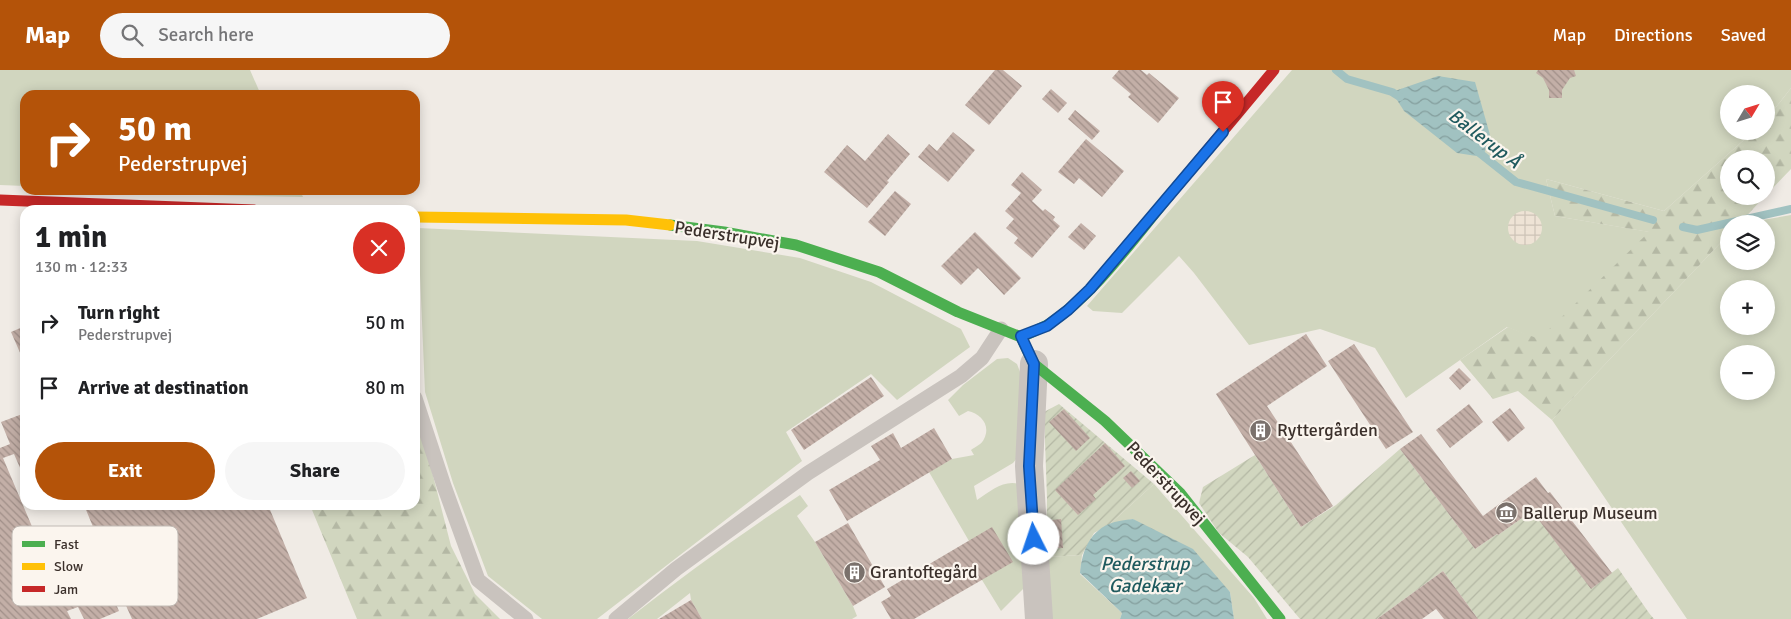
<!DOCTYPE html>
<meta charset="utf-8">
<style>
body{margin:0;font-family:Signika,sans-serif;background:#f6f6f6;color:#202124;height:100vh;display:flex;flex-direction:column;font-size:19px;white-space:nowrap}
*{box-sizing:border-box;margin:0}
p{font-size:16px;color:#757577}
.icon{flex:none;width:28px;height:28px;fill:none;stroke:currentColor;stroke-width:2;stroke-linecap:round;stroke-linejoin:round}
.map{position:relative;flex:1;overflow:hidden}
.details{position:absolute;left:20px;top:135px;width:400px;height:305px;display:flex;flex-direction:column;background:#fff;border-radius:15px;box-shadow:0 2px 12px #0003}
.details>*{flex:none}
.hud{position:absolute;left:20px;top:20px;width:400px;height:105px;border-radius:15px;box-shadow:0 2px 12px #0003;background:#b45309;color:#fff;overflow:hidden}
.needle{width:32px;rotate:52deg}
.controls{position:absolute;left:1720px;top:15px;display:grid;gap:10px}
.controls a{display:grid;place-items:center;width:55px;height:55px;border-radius:50%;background:#fff;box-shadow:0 2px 12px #0003;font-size:25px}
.pin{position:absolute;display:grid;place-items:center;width:42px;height:42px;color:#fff;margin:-51px -21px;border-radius:50% 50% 50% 0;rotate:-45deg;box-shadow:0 0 5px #0007}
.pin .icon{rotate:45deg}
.me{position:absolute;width:55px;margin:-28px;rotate:356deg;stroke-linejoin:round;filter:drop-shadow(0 0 4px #0008)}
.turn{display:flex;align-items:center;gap:18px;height:105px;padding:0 15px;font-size:22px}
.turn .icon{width:65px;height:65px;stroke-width:2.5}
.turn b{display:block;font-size:35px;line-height:42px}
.round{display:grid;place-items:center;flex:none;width:52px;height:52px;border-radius:26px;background:#f6f6f6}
.overview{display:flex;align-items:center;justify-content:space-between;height:85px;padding:0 15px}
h1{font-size:30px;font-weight:700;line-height:38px}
.button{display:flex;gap:10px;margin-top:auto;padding:10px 15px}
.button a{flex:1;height:58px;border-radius:30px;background:#b45309;color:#fff;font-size:20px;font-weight:700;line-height:58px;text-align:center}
.button a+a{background:#f6f6f6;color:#202124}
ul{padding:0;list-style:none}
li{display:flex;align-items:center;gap:15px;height:65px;padding:0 15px}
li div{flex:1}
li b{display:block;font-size:19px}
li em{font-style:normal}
header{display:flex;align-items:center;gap:30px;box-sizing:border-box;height:70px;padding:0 25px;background:#b45309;color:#fff}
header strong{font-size:24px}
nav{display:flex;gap:28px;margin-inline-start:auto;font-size:18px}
.search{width:350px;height:45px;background:#f6f6f6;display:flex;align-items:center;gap:12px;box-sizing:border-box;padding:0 18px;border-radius:28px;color:#757577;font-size:19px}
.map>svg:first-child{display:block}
</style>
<header>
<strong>Map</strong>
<div class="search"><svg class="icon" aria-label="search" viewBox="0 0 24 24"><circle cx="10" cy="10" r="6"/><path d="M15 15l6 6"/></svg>Search here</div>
<nav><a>Map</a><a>Directions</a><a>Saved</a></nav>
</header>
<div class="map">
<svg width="1791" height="549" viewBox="0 0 1791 549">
<defs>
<pattern id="forest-firs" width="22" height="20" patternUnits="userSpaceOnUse" patternTransform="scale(1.25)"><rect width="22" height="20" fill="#d1d6bf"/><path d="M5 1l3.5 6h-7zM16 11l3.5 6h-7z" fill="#b4b8a4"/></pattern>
<pattern id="garden-furrows" width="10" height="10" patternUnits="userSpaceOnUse" patternTransform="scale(1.25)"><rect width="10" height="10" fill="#d1d6bf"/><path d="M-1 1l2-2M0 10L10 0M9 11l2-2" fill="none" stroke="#b4b8a4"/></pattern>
<pattern id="plaza-grid" width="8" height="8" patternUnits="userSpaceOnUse" patternTransform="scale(1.25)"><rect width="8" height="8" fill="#eee3d5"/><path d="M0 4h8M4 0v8" fill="none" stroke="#cdc3b7"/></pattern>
<pattern id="water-waves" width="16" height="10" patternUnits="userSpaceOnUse" patternTransform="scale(1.25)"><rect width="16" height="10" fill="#a1c2c1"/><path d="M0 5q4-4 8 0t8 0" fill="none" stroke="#849e9d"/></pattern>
<pattern id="building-back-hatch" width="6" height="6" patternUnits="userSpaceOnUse" patternTransform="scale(1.25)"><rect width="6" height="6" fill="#c3afa7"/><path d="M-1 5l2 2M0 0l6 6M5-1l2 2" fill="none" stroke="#a08f88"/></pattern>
</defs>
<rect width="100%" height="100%" fill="#f0ebe5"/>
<g fill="#d1d6bf" fill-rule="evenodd">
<polygon points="0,0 250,0 261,25 25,25 25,116 0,115"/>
<polygon points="1292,0 1791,0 1791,18 1766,50 1766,24 1729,24 1729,61 1754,61 1664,141 1546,109 1555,146 1650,162 1539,270 1507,257 1406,328 1375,278 1320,259 1249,275 1194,203 1179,186 1122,243 1093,241 1087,236"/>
<polygon points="90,120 300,120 303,127 156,124"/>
<path d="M1791 145V549H1687L1552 350 1729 164V191H1766V154H1740ZM1729 219H1766V256H1729ZM1729 284H1766V321H1729Z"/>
<polygon points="418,158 697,171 800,188 871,212 961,259 970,277 897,330 871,304 786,362 802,391 597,549 542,549 488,506 453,413 425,322"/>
<path d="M1008 288 1017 294 1025 315 1023 381 1013 393 974 416 977 430C992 420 1005 408 1023 415L1025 517 1001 541 982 510 969 471 929 402 952 389 974 385 971 380C975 377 982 374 984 369 991 355 981 344 968 341L959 346 948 330 963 315 997 289Z"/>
<polygon points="1154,414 1254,528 1267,549 1234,549 1230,522 1133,449 1110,454"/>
<path d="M800 425 808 436 797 446 815 472 853 536 857 546 852 549H702L691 530 690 523 657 549H628C684 505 741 464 800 425Z"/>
<polygon points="1082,485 1080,504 1122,543 1120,549 1050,549 1046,487"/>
</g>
<g fill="url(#forest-firs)">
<polygon points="1791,18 1791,99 1766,125 1766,89 1729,89 1729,126 1765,126 1739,154 1729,154 1729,164 1552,350 1518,321 1493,329 1460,290 1508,257 1539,269 1649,162 1555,146 1546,109 1664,141 1754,61 1766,61 1766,50"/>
<polygon points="415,335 451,476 475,524 500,549 357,549 310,435 415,435"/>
</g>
<g fill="url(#garden-furrows)">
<polygon points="1059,334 1154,414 1110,454 1094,463 1082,485 1046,487 1047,428 1044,342"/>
<polygon points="1400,379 1475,479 1497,464 1498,465 1532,441 1592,518 1618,498 1649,543 1654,549 1478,549 1443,501 1377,549 1300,549 1248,487 1219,463 1199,433 1203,417 1255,385 1301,457 1336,435"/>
</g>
<circle fill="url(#plaza-grid)" cx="1525" cy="158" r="17"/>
<g fill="url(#water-waves)">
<polygon points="1438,6 1475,12 1490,65 1483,87 1457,83 1404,41 1392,22"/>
<path d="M1133 449 1193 479 1230 522 1234 549H1120L1122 543 1080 503C1082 483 1088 463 1109 454 1116 451 1125 450 1133 449Z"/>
</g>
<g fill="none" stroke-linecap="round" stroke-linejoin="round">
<g stroke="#a1c2c1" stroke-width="8">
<polyline points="1336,0 1347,9 1392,22 1400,27"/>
<polyline points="1477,81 1516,112 1653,150"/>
<polyline points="1683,157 1697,160 1791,139"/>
</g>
</g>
<g fill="url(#building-back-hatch)">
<polygon points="995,0 1003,0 1022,16 989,55 965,35"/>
<polygon points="1119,0 1141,0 1147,5 1149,3 1179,28 1158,53 1128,27 1131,24 1112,8"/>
<polygon points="1538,0 1574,0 1576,6 1570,8 1562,20 1562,28 1549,28 1549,20 1543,8 1536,3"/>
<polygon points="1051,19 1067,33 1058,43 1042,29"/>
<polygon points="1075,40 1100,61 1092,70 1068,49"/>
<polygon points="953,62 975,80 948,112 918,87 929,74 937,81"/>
<polygon points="888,64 910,84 887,111 889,112 867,138 824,102 847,75 865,91"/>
<polygon points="1086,69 1124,101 1102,127 1079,108 1074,114 1058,102"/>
<polygon points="1022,102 1042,120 1032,131 1043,141 1045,139 1055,147 1053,150 1060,156 1032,188 1014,173 1018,168 1006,158 1014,149 1005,141 1021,123 1011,115"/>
<polygon points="895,121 911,134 885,166 868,152"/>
<polygon points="1081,153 1096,166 1084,180 1068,167"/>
<polygon points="975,162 1021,208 1004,225 978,198 961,215 941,196"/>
<polygon points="25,256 25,294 11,262"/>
<polygon points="1306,264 1327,296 1267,336 1333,436 1301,457 1216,324"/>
<polygon points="1354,274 1413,362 1386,379 1328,291"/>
<polygon points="1459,298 1471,310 1460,320 1449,308"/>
<polygon points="871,307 884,326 804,380 791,360"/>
<polygon points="1469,334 1483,352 1450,378 1436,360"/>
<polygon points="1510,338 1525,358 1508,372 1492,352"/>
<polygon points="1064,339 1090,368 1076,381 1049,352"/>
<polygon points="25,343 25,399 21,400 14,384 3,388 64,532 115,510 84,435 268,435 307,528 257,549 132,549 119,520 111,523 119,541 100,549 84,549 78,537 67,541 71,549 0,549 0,378 10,374 1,352"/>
<polygon points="934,358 952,389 847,451 829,420 880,390 871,376 893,363 901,378"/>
<polygon points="1421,364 1483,446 1536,407 1548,423 1550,422 1612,503 1591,519 1532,441 1498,465 1497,464 1475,479 1400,379"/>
<polygon points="1105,373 1125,396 1093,425 1096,429 1078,445 1055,420"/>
<polygon points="1131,401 1140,411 1132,418 1123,408"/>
<polygon points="1061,449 1063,478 1053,478 1052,450"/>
<polygon points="848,453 885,517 853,536 815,472"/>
<polygon points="992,457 1013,492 914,549 891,549 881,532 891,526 887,519"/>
<polygon points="1443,501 1478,549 1444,549 1436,539 1422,549 1377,549"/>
<polygon points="691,530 702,549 659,549"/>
</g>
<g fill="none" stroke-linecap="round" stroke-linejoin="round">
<g stroke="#c9c3be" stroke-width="15">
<polyline points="415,328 444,416 478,510 526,549"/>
<polyline points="616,549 676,499 808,403 961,306 982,288 1001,259"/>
</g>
<polyline stroke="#c9c3be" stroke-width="28" points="1034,294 1029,396 1039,549"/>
<g stroke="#4caf50" stroke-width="11">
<path d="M670 155 724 162 796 175 879 202 958 242 1021 267C1030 263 1040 259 1049 254 1096 223 1133 169 1169 126"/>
<polyline points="1021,267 1034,294 1105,351 1180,423 1280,549"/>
</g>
<polyline stroke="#ffc107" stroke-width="11" points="415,147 626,150 670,155"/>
<g stroke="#c62828" stroke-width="11">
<polyline points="1169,126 1274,0"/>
<polyline points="0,130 254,140"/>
</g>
</g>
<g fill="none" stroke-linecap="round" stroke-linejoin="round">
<defs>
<polyline id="route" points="1034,469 1029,396 1034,294 1021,266 1047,256 1068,240 1090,219 1223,62"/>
</defs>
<use href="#route" stroke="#114b97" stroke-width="12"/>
<use href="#route" stroke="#1a73e8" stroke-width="9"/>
</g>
<defs>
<symbol id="building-disc" viewBox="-11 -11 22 22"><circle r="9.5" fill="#7a716c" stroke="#fbf5ee"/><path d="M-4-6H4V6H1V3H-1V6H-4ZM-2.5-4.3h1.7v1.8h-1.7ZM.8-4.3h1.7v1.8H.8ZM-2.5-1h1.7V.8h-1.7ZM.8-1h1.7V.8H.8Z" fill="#fff"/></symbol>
<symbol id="museum-disc" viewBox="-11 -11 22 22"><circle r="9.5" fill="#7a716c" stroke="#fbf5ee"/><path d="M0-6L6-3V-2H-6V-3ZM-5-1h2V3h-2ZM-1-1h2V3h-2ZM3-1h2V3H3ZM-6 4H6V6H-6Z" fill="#fff"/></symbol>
</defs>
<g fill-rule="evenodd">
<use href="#building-disc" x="1248" y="348" width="25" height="25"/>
<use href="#museum-disc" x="1494" y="430" width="25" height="25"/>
<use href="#building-disc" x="842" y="490" width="25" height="25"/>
</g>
<g text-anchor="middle" stroke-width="4.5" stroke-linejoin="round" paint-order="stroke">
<g font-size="18" fill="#3b302b" stroke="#fbf5ee">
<text transform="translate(727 165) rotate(9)" y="6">Pederstrupvej</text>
<text transform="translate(1166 413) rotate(47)" y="6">Pederstrupvej</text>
</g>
<g font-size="18" fill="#3b302b" stroke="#fbf5ee" text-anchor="start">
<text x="1277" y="366">Ryttergården</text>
<text x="1523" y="449">Ballerup Museum</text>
<text x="870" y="508">Grantoftegård</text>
</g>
<g font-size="19" font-style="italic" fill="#1f5a5e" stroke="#fbf5ee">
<text transform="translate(1485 68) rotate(37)" y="7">Ballerup Å</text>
<text x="1145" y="500">Pederstrup<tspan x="1145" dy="22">Gadekær</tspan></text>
</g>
</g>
<rect x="12" y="456" width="166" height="80" rx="8" fill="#fbf5ee" stroke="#c1bab4" stroke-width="1"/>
<rect x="22" y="471" width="23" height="6" fill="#4caf50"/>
<rect x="22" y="493" width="23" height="7" fill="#ffc107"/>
<rect x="22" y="516" width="23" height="6" fill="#c62828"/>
<g font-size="14" fill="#3b302b">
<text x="54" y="479">Fast</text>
<text x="54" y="501">Slow</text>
<text x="54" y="524">Jam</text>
</g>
</svg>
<div class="controls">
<a><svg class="needle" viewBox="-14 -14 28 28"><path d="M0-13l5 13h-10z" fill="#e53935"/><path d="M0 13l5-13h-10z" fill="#757577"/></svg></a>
<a><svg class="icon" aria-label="search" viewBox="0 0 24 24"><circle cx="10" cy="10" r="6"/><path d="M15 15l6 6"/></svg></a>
<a><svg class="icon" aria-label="layers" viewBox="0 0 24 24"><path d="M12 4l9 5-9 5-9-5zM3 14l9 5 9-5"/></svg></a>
<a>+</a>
<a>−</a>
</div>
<div class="pin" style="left:1223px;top:62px;background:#d93025"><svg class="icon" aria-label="arrive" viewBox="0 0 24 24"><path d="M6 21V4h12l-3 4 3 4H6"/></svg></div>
<svg class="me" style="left:1034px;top:469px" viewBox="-20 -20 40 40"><circle r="19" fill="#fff"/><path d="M0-13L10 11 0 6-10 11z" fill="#1a73e8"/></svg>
<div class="hud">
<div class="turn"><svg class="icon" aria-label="right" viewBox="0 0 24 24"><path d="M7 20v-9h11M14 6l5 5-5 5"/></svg><div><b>50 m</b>Pederstrupvej</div></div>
</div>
<section class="details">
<div class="overview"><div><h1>1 min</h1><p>130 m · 12:33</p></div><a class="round" style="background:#d93025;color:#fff"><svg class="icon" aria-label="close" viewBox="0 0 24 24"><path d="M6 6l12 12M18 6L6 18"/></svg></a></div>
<ul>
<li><svg class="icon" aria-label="right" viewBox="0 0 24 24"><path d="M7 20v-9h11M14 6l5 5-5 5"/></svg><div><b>Turn right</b><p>Pederstrupvej</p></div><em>50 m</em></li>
<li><svg class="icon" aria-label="arrive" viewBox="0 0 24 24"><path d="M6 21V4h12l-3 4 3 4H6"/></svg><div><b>Arrive at destination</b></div><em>80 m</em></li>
</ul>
<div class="button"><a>Exit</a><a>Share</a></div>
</section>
</div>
